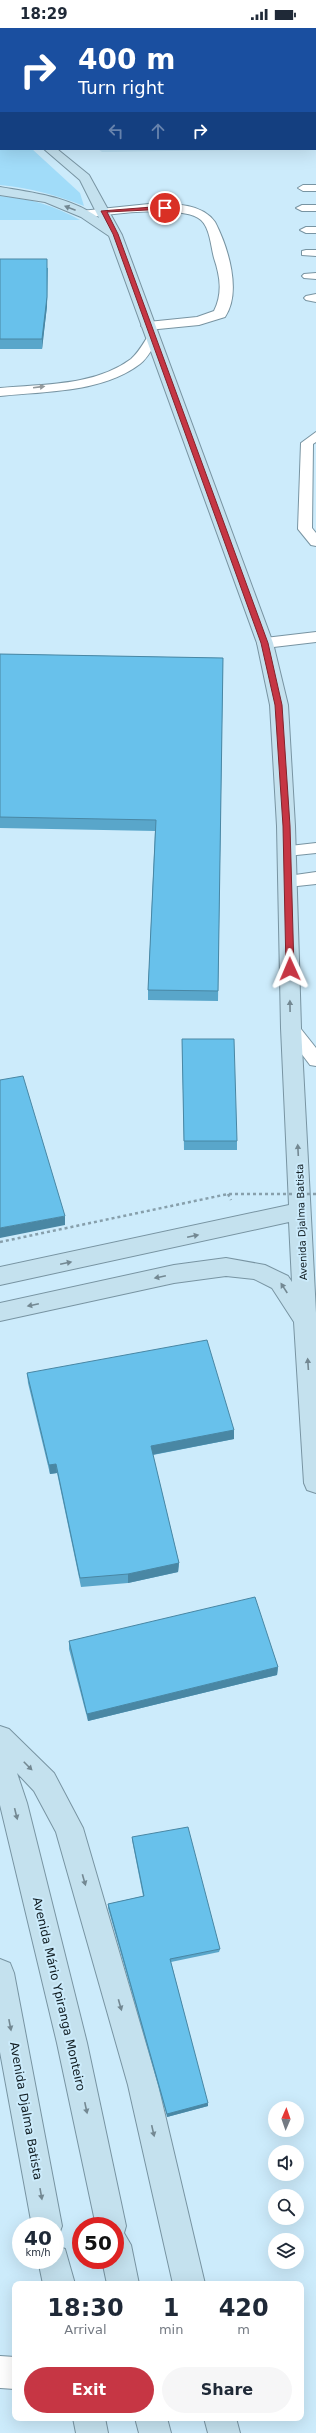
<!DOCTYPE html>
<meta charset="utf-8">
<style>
body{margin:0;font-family:"DejaVu Sans",sans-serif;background:#f6f6f7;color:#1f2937;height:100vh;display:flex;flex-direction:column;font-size:15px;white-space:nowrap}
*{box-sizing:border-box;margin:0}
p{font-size:13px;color:#747a83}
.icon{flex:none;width:22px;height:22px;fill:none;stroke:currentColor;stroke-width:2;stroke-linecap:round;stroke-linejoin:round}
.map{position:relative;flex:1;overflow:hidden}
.sheet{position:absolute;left:12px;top:2253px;width:292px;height:140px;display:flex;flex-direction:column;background:#fff;border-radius:8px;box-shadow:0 4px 16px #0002}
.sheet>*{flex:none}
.guide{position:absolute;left:0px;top:0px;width:316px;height:122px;box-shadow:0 4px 16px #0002;background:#1a4fa0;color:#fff;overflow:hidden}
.needle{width:26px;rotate:2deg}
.tools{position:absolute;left:268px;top:2073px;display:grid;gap:8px}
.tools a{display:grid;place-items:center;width:36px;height:36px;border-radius:50%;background:#fff;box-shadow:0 4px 16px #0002;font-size:20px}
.speed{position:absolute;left:12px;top:2189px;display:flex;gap:8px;font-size:20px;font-weight:700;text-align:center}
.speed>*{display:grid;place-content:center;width:52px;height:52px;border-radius:50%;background:#fff;box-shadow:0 4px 16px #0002;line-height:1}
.speed small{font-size:10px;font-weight:400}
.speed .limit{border:6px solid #d22;background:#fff;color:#111}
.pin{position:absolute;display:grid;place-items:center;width:34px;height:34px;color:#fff;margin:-17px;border:2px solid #fff;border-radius:50%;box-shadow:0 1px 4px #0007}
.me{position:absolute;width:44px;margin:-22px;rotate:359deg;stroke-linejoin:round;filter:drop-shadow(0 0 3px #0008)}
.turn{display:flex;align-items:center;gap:14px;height:84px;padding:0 12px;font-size:18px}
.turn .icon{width:52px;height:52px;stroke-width:2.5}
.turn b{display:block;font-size:28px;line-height:34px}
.lanes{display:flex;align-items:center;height:38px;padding:0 12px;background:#0003;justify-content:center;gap:20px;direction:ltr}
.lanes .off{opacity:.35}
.eta{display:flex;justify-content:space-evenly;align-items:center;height:68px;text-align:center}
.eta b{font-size:24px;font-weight:600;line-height:28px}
.primary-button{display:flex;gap:8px;margin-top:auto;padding:8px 12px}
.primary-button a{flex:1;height:46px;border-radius:24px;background:#c63644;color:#fff;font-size:16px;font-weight:600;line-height:46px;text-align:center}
.primary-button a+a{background:#f6f6f7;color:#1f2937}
.status{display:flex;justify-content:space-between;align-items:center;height:28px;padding:0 20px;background:#fff;direction:ltr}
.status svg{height:11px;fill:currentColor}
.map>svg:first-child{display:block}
</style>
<div class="status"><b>18:29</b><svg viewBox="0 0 49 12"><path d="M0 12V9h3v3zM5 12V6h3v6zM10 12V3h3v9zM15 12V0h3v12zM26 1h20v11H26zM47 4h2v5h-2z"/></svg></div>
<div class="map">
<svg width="316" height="2405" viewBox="0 0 316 2405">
<rect width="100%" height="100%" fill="#ccebfb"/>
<polygon fill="#b9dff2" points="0,0 316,0 316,121 102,124 98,121 315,121 315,1 1,1 1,71"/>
<g fill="#a1dcf9">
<path d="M0 100 1 121H32L80 165 84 178C56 167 30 160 0 157Z"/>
<path d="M0 168C30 170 55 178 80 192H0Z"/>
</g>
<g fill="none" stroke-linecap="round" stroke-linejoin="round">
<polygon fill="#8ca5b2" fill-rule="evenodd" points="158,0 203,0 157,1"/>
<polygon fill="#8ca5b2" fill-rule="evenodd" points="217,0 316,0 316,26 315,1"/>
<defs>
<g id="service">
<polygon points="316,157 316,163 303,163 298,160 303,157"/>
<polygon points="316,177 316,183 302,183 296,180 302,177"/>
<polygon points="316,199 316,205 306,205 300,202 306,199"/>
<polygon points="306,222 316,222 316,228 302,227 302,223"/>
<polygon points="316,245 316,251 304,250 302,248 304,246"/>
<polygon points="316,266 316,274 306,272 304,270 306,268"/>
<path d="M152 307 158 311C153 319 148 330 140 336 102 365 45 363 0 368V360C43 356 95 358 131 331 138 325 143 316 148 308Z"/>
<polygon points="316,404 316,414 313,416 312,500 316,505 316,518 311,517 298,501 301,415"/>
<polygon points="316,815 316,825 287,828 281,827 279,823 281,819"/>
<polygon points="291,994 297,996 316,1020 316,1038 310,1037 282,1000 285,996"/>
</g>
<g id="minor">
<path d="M149 176C171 176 201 174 215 194 228 219 242 264 225 289L199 297 148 302 141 298 148 294 197 289 214 283C223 265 220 248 214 230 211 219 210 200 201 192 183 176 109 186 86 190L80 186 81 183Z"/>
<polygon points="316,604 316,614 265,620 259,619 257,615 259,611 265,610"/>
<polygon points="316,844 316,856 288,859 281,857 279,853 281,849"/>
<polygon points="0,2328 15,2329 15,2361 0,2360"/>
</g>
<g id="secondary">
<polygon points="0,88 1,89 1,97 0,96"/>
<path d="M44 121H57L89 147 122 207 273 615 288 677 295 798 301 1000 316 1285V1465L307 1462 304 1455 294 1294 272 1260 254 1251 226 1248 174 1255 0 1293V1275L174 1237 226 1230 265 1237 288 1248 292 1254 289 1194 0 1257V1239L289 1177 281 1000 277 798 270 677 257 615 109 208 81 189 45 174 0 167V159C34 165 71 169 99 190L80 152Z"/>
<polygon points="0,1698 9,1701 54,1745 83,1800 158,2057 205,2256 173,2256 128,2057 56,1804 34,1763 17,1745 27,1775 87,2015 126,2198 124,2205 131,2217 139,2256 107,2256 102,2232 115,2232 115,2198 96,2198 57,2015 0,1777"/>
<polygon points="0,1931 10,1935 14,1945 62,2198 58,2209 55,2210 55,2198 32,2198 0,2024"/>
<polygon points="55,2217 65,2221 75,2256 43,2256 38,2232 55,2232"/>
<polygon points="73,2390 105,2390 108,2405 76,2405"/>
<polygon points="135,2390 167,2390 171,2405 139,2405"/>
<polygon points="204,2390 236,2390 240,2405 208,2405"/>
</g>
</defs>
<use href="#service" stroke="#7894a2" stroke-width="2"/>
<use href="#minor" stroke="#7894a2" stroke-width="2"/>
<use href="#secondary" stroke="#7894a2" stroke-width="2"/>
<polyline stroke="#879fab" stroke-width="2.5" stroke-dasharray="3 3" stroke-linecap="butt" points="228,1166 231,1172"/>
<use href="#service" fill="#fff" fill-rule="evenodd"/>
<use href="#minor" fill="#fff" fill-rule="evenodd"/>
<use href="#secondary" fill="#c4e1ee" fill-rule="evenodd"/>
<polyline stroke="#879fab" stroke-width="2.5" stroke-dasharray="3 3" stroke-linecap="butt" points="0,1214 228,1166 316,1166"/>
</g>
<g fill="#59a6ca">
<rect x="315" y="80" width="1" height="35"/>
<polygon points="0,231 48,240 47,278 42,321 0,321"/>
<polygon points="0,626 223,630 218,973 148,972 148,962 155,803 0,800"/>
<polygon points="182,1011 237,1113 237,1122 184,1122"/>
<polygon points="27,1345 234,1402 234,1411 153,1427 179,1535 178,1544 128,1555 81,1559 57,1445 50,1446 28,1355"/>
<polygon points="69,1613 278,1639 277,1647 88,1693 69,1621"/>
<polygon points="132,1809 220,1921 219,1924 171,1934 208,2078 167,2089 108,1880 108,1876 143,1868 132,1812"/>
</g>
<g fill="#4987a4">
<polygon points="47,231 47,278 42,321 42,311"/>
<polygon points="65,1188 65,1197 0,1210 0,1200"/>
<polygon points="234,1402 234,1411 151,1427 151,1418"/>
<polygon points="56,1436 57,1445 50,1446 49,1437"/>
<polygon points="179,1535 178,1544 128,1555 128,1546"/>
<polygon points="278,1639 277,1647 88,1693 87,1686"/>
<polygon points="208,2075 208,2078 167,2089 167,2086"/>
</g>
<g fill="#68c1eb" stroke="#4987a4">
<rect x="315" y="80" width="1" height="26"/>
<polygon points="0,231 47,231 47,269 42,311 0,311"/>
<polygon points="0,626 223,630 218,963 148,962 156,792 0,789"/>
<polygon points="182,1011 234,1011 237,1113 184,1113"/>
<polygon points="23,1048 65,1188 0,1200 0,1052"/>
<polygon points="207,1312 234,1402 151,1418 179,1535 128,1546 80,1550 56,1436 49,1437 27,1345"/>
<polygon points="255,1569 278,1639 87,1686 69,1613"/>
<polygon points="188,1799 220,1921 170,1931 208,2075 167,2086 108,1876 144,1868 132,1809"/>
</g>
<defs><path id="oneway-solid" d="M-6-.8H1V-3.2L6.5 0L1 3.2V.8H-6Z"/></defs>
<g fill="#738892">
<use href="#oneway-solid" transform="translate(70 180) rotate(-159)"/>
<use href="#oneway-solid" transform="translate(290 978) rotate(-91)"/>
<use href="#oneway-solid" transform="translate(298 1122) rotate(-93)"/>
<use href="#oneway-solid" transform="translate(193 1208) rotate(-12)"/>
<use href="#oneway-solid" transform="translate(66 1235) rotate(-12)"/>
<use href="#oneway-solid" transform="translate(160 1249) rotate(168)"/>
<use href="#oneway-solid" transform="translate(284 1260) rotate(-123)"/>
<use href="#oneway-solid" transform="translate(33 1277) rotate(168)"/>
<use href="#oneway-solid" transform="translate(308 1336) rotate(-94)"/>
<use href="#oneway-solid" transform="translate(28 1738) rotate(45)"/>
<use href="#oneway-solid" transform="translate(16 1786) rotate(76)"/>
<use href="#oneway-solid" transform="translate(84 1852) rotate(74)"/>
<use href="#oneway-solid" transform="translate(120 1977) rotate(74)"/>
<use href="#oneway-solid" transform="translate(10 1997) rotate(79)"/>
<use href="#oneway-solid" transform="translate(86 2080) rotate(78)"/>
<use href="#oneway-solid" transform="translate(153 2103) rotate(77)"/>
<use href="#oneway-solid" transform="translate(41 2166) rotate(80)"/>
</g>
<use fill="#93999b" href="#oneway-solid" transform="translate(39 359) rotate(-7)"/>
<polygon fill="#c63644" stroke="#81232c" points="165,178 167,181 107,184 118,206 268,615 282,677 290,798 294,941 290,944 286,941 283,798 275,677 261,615 113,206 101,183"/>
<g text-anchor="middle" stroke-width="4" stroke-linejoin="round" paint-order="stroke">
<g font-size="10" fill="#101c21" stroke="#ccebfb">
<text transform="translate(301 1194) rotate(-92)" y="4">Avenida Djalma Batista</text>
</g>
<g font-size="12" fill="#101c21" stroke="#ccebfb">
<text transform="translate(59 1966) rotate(77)" y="4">Avenida Mário Ypiranga Monteiro</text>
<text transform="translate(26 2083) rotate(80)" y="4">Avenida Djalma Batista</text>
</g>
</g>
</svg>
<div class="tools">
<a><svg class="needle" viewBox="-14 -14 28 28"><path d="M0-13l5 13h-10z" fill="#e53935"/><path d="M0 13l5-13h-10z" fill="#747a83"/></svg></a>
<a><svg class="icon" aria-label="sound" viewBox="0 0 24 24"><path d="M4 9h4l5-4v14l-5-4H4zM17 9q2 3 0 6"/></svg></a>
<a><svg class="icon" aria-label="search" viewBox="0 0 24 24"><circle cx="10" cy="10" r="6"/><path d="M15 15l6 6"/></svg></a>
<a><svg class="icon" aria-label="layers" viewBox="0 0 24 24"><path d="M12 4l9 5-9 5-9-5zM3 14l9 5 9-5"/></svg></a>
</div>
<div class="speed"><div>40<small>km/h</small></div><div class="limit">50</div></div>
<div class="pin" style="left:165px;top:180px;background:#d93025"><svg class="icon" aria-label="arrive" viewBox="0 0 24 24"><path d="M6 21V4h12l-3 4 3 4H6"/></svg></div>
<svg class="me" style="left:290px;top:941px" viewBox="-20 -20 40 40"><path d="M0-17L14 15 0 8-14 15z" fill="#c63644" stroke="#fff" stroke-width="4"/></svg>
<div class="guide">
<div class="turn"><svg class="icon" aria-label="right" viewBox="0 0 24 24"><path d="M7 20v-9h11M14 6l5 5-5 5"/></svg><div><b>400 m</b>Turn right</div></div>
<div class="lanes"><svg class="icon off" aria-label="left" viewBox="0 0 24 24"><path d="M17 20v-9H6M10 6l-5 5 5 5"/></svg><svg class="icon off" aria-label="ahead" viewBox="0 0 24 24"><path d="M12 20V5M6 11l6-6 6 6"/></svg><svg class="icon" aria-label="right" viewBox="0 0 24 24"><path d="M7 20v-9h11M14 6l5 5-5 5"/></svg></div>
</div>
<section class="sheet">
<div class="eta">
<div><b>18:30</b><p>Arrival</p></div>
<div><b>1</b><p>min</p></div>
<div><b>420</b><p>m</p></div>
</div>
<div class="primary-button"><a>Exit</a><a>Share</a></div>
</section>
</div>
